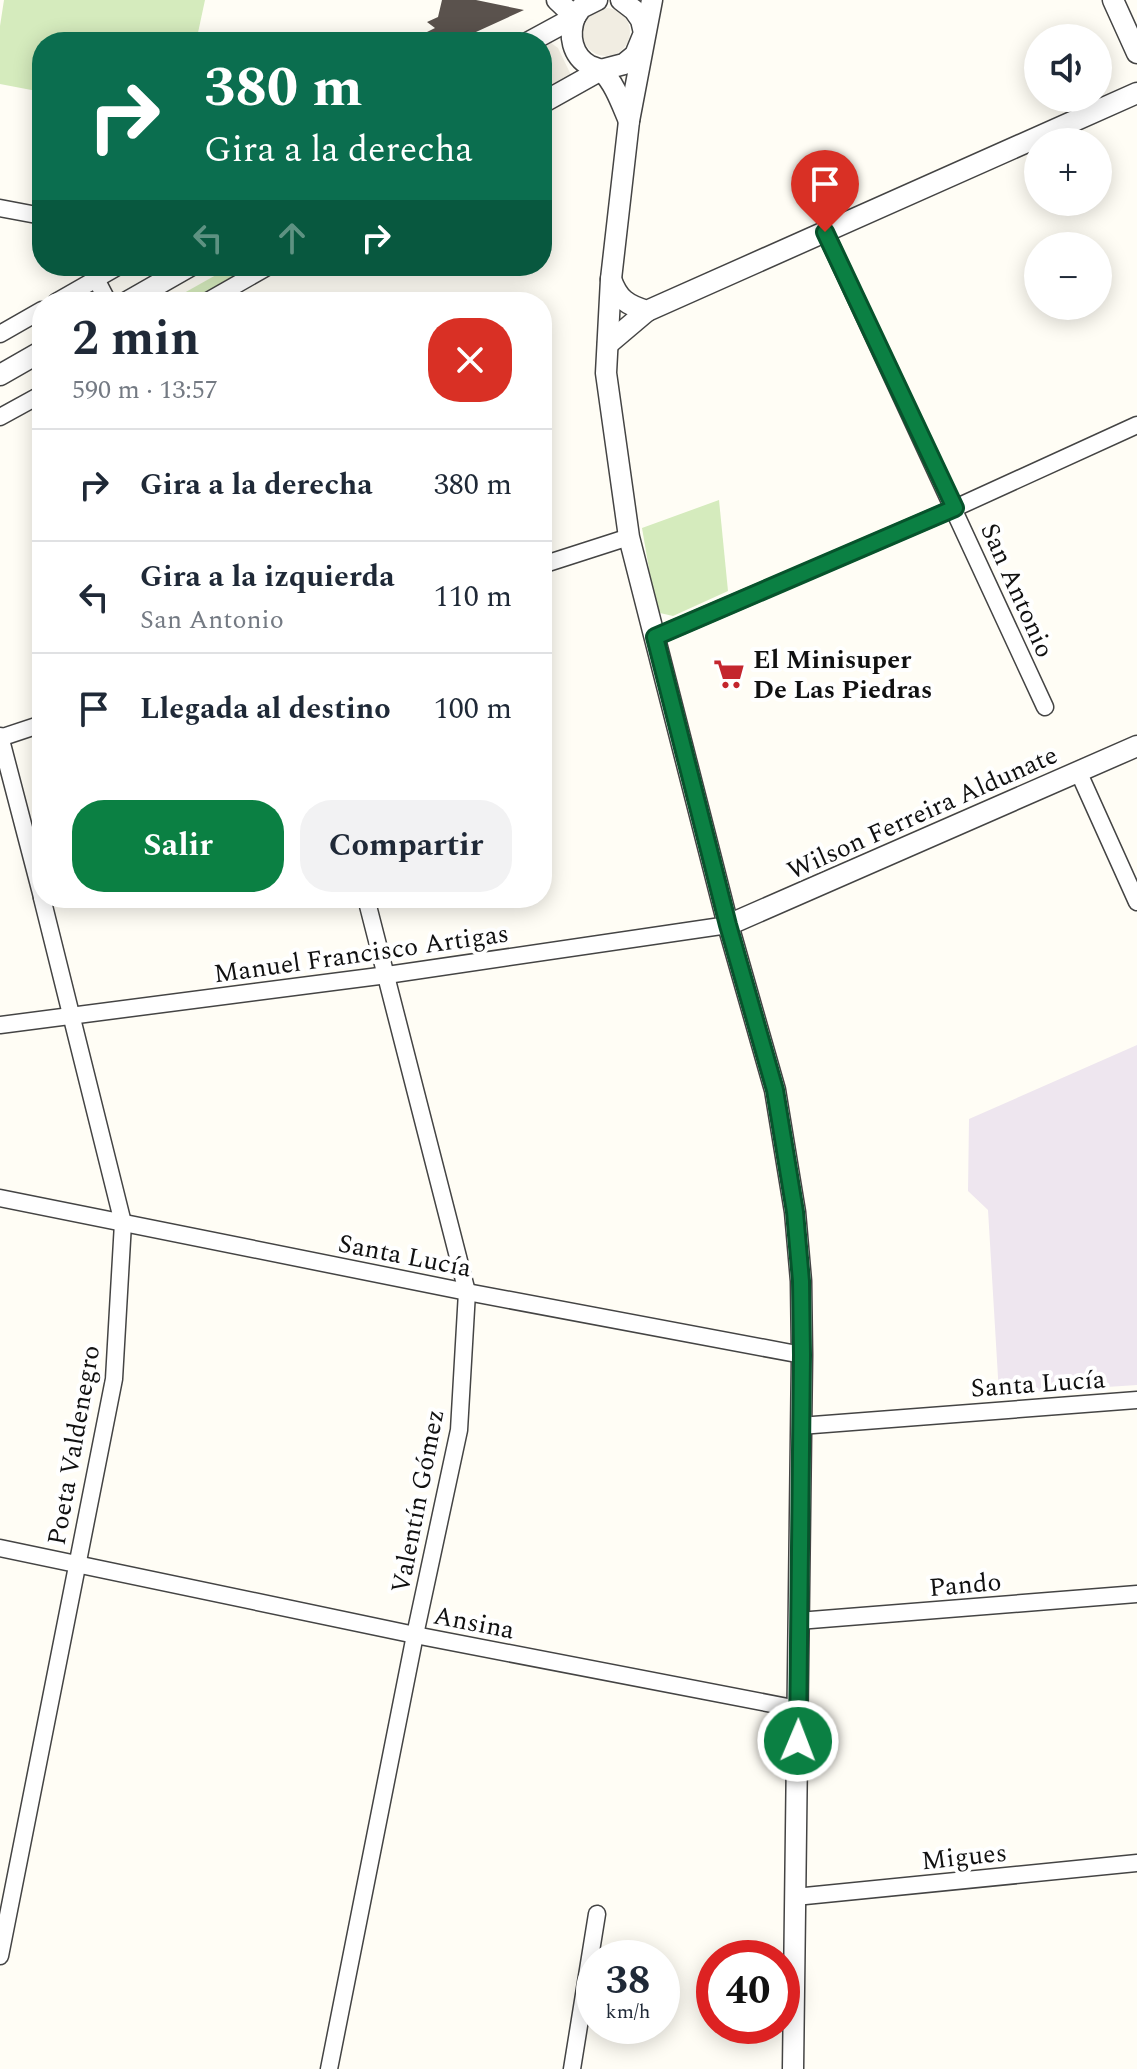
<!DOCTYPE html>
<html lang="es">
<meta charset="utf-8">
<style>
body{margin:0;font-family:Spectral,serif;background:#f2f2f3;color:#1f2937;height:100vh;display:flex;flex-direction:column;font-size:30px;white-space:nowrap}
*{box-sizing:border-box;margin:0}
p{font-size:26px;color:#747a83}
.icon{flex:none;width:44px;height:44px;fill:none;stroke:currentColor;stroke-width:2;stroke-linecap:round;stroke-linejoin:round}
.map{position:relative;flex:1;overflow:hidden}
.sheet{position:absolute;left:32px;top:292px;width:520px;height:616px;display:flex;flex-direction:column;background:#fff;border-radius:32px;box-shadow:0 4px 20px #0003}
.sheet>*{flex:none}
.top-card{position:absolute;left:32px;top:32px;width:520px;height:244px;border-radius:32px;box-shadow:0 4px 20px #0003;background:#0b6e4f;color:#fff;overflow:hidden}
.controls{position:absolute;left:1024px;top:24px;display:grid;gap:16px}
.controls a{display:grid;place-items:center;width:88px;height:88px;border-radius:50%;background:#fff;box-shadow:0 4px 20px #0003;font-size:40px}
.speed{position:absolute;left:576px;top:1940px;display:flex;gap:16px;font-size:40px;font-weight:700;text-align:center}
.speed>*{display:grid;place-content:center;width:104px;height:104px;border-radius:50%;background:#fff;box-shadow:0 4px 20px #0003;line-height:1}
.speed small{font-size:20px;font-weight:400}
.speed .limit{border:12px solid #d22;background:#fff;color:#111}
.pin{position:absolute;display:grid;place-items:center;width:68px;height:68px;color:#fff;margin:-82px -34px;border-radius:50% 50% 50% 0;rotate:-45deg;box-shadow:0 0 8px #0007}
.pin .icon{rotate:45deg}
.me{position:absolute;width:88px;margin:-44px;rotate:1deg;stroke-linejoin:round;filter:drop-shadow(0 0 6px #0008)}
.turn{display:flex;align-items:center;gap:28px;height:168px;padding:0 40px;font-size:36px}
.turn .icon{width:104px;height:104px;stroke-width:2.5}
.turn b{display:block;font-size:56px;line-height:68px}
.lanes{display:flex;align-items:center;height:76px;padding:0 40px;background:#0003;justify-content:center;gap:40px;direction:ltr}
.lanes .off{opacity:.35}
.round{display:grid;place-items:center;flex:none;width:84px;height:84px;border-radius:32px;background:#f2f2f3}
.overview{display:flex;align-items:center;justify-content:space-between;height:136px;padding:0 40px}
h1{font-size:48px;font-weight:700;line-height:60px}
.action{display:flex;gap:16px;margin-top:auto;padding:16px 40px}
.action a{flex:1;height:92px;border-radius:32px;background:#0b8043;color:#fff;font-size:32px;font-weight:700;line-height:92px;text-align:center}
.action a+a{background:#f2f2f3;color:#1f2937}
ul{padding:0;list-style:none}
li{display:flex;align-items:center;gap:24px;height:112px;padding:0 40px;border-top:2px solid #e0e1e3}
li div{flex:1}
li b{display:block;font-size:30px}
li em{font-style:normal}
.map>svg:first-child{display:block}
</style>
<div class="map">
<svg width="1137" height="2069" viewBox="0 0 1137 2069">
<rect width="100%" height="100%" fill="#fffdf5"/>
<polygon fill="#eee6ef" points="1137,1045 1137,1385 999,1394 988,1210 968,1191 969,1119"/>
<g fill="#d5ebbd">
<polygon points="4,0 205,0 196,42 42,42 42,92 0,84 0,26"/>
<polygon points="232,266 252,266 187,302 168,302"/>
<polygon points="719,500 728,591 673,616 660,613 655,604 642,528"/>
</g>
<g fill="#f1ede2">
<circle cx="606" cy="32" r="24"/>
<polygon points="551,43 558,48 571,75 569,81 542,96 542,48"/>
</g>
<polygon fill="#5a524d" points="442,0 476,0 524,10 454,42 407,42 435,28 427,22 438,17"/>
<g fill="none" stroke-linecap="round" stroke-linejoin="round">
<defs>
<g id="minor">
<polyline points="0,208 42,216"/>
<polyline points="825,232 1045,707"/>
<polyline points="96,279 108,302"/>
<polyline points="56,302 119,266"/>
<polyline points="206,302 269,266"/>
<polyline points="0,334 42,310"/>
<polyline points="0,417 42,394"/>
<polyline points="542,565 629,537"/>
<polyline points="655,637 955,508 1137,425"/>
<polyline points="0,736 42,897"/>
<polyline points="0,738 42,724"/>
<polyline points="1078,771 1137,902"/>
<polyline points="0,1025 387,975 728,925"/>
<polyline points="0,1198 467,1292 802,1355"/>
<polyline points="800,1426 1137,1400"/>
<polyline points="0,1548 415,1635 798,1709"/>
<polyline points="798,1621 1137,1594"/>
<polyline points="795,1897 1137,1863"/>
<polyline points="0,1956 114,1379 123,1223 42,898"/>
<polyline points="329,2069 415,1635 459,1430 467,1292 366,898"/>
<polyline points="572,2069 597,1914"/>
</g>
<g id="tertiary">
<polyline points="557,0 575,17"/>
<polyline points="652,0 629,121 611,279 606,373 629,537 728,925 775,1090 795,1212 801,1281 802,1355 793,2069"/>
<polyline points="1113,0 1137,53"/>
<path d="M575 17C568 35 572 56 590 66 595 68 598 68 602 71 615 84 622 105 629 121"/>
<polyline points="529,42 575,17 581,8 597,0"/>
<polyline points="542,103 601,70 624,64 635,55 644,33 641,20 634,10 621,0"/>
<path d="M611 279C618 299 627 305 647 311L1137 93"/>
<polyline points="127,302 190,266"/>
<polyline points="608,344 647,311"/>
<polyline points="0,375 42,351"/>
<polyline points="728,925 1137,746"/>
</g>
</defs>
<use href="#minor" stroke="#444" stroke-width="19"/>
<use href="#tertiary" stroke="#444" stroke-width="23"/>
<use href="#minor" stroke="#fff" stroke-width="16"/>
<use href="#tertiary" stroke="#fff" stroke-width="20"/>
</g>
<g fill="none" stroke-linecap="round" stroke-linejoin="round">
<defs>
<polyline id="route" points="798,1741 802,1355 801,1281 795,1212 775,1090 728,925 655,637 955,508 825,232"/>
</defs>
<use href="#route" stroke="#07532c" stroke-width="20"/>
<use href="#route" stroke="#0b8043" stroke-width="14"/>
</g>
<defs>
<symbol id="supermarket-bare" viewBox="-9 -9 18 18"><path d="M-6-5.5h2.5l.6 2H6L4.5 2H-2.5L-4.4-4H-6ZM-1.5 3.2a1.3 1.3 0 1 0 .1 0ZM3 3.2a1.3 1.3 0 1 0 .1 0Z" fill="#c4262e" stroke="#fff" stroke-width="2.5" paint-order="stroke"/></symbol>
</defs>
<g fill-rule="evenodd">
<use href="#supermarket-bare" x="707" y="652" width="44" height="44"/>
</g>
<g text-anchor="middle" stroke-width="8" stroke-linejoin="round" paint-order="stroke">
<g font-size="26" fill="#111" stroke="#fff">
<text transform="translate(1018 590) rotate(66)" y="9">San Antonio</text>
<text transform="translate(922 812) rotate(-24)" y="9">Wilson Ferreira Aldunate</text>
<text transform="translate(361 953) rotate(-8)" y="9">Manuel Francisco Artigas</text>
<text transform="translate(405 1255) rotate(11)" y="9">Santa Lucía</text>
<text transform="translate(1038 1383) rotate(-4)" y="9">Santa Lucía</text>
<text transform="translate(73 1445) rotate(-80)" y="9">Poeta Valdenegro</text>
<text transform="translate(417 1501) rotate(-79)" y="9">Valentín Gómez</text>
<text transform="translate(965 1584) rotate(-5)" y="9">Pando</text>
<text transform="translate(474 1622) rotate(11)" y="9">Ansina</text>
<text transform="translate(964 1856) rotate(-6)" y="9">Migues</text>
</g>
<g font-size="26" font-weight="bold" fill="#111" stroke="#fff" text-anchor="start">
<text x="753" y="668">El Minisuper<tspan x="753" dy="30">De Las Piedras</tspan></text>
</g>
</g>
</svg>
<div class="controls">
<a><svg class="icon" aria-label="sound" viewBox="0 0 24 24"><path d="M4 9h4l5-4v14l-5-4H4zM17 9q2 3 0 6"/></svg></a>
<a>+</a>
<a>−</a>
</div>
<div class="speed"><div>38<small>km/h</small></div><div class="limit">40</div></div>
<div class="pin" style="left:825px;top:232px;background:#d93025"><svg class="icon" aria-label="arrive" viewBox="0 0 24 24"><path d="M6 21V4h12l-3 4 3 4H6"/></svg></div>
<svg class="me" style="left:798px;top:1741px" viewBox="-20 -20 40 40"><circle r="17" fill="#0b8043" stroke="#fff" stroke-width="3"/><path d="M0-11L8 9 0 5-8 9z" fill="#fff"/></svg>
<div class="top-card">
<div class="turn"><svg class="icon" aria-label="right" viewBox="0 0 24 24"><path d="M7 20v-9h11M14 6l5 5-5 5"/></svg><div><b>380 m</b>Gira a la derecha</div></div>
<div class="lanes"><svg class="icon off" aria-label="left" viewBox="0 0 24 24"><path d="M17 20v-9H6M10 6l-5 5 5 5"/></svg><svg class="icon off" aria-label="ahead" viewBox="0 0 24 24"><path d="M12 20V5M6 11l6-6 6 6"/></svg><svg class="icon" aria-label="right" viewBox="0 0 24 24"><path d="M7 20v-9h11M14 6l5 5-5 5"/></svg></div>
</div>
<section class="sheet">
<div class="overview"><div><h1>2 min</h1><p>590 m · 13:57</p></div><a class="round" style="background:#d93025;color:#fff"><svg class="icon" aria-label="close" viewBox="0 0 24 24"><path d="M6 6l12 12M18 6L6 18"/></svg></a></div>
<ul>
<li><svg class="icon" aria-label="right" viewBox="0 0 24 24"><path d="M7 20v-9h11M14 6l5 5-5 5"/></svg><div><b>Gira a la derecha</b></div><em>380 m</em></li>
<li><svg class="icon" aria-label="left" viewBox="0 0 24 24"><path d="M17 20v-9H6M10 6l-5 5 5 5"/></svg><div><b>Gira a la izquierda</b><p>San Antonio</p></div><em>110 m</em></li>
<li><svg class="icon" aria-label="arrive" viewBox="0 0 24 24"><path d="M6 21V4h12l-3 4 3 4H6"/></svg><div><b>Llegada al destino</b></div><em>100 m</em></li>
</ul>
<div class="action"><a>Salir</a><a>Compartir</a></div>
</section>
</div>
